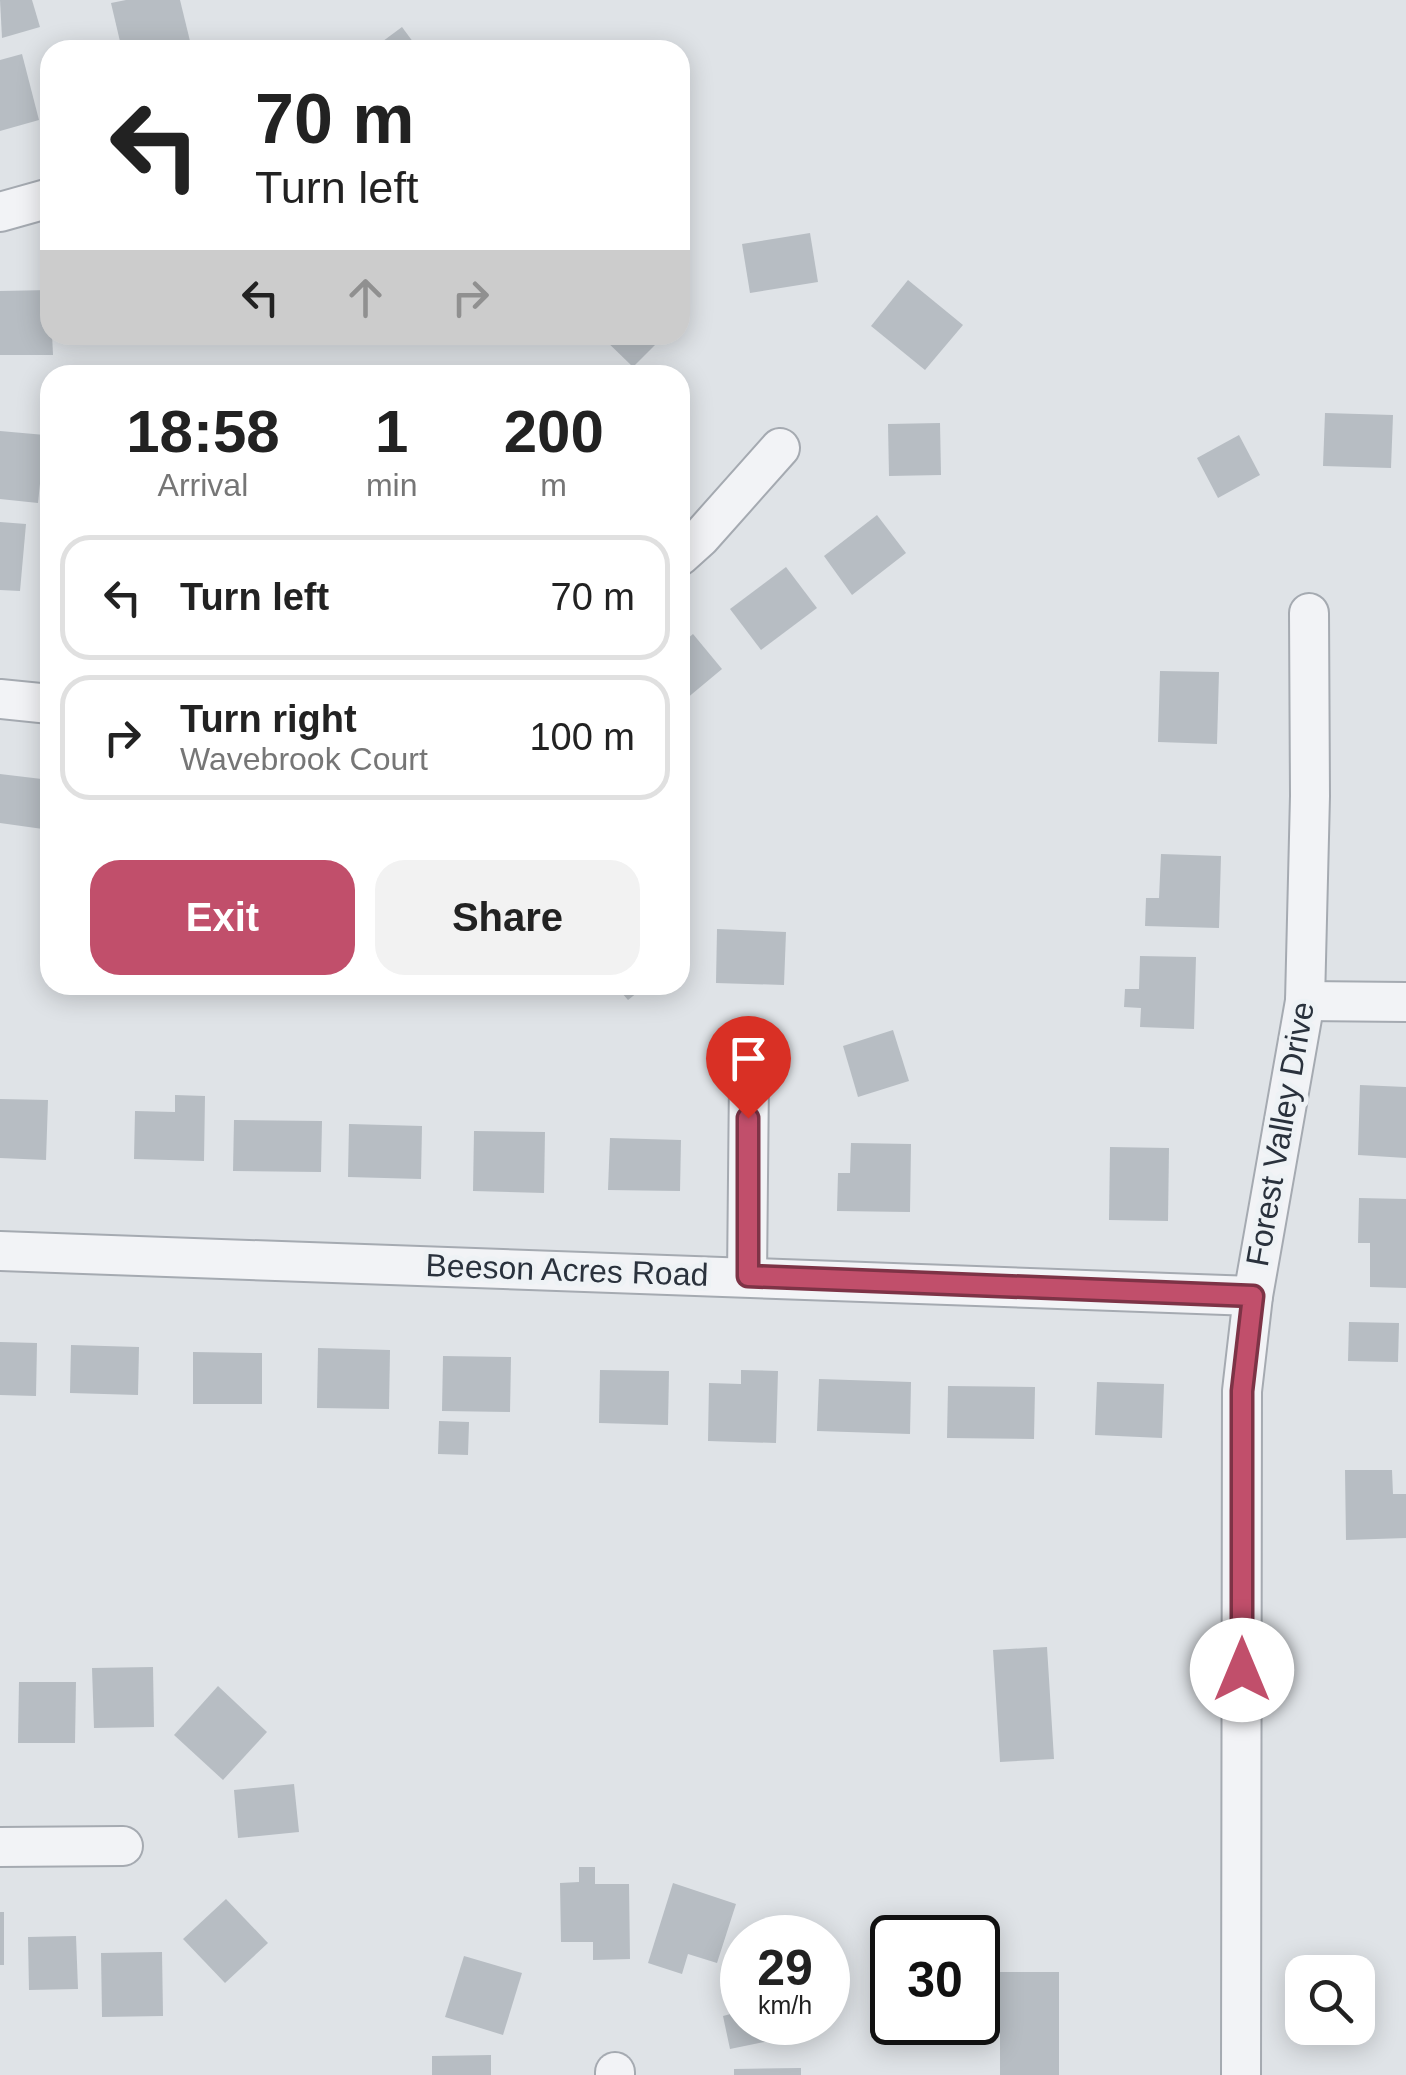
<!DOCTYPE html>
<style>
body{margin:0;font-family:Helvetica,sans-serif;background:#f2f2f2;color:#222;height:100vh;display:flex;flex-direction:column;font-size:38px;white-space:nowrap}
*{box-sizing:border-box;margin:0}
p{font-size:32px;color:#767676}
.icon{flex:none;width:55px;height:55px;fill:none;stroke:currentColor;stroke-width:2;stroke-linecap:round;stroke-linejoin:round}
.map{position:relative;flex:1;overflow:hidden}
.drawer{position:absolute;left:40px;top:365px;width:650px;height:630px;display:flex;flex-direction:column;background:#fff;border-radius:30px;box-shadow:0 5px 25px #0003}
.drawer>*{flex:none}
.top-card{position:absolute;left:40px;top:40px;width:650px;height:305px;border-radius:30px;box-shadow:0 5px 25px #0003;background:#fff;color:#222;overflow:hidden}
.tools{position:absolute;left:1285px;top:1955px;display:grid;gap:20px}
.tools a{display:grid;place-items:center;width:90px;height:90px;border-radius:20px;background:#fff;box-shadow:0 5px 25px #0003;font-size:50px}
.speed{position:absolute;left:720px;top:1915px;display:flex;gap:20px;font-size:50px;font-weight:700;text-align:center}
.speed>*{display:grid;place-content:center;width:130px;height:130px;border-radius:50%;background:#fff;box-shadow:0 5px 25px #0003;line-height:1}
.speed small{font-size:25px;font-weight:400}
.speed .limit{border:5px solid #111;border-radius:15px;background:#fff;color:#111}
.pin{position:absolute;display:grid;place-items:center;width:85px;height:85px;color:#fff;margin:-102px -42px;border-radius:50% 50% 50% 0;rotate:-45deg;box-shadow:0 0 10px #0007}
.pin .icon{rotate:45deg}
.me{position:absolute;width:110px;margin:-55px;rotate:0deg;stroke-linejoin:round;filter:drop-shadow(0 0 8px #0008)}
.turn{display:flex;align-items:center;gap:35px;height:210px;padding:0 50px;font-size:45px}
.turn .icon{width:130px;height:130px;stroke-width:2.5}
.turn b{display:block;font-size:70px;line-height:85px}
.lanes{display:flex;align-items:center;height:95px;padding:0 50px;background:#0003;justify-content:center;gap:50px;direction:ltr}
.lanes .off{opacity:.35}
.eta{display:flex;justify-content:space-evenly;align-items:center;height:170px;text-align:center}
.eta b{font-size:60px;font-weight:800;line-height:70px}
.cta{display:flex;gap:20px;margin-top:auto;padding:20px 50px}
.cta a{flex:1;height:115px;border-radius:30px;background:#c14f6b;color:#fff;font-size:40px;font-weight:800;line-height:115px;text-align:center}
.cta a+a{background:#f2f2f2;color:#222}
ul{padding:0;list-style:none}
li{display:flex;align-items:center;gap:30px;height:125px;margin:0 20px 15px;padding:0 30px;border:5px solid #e0e0e0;border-radius:30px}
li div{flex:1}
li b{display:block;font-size:38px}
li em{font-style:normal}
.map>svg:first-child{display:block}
</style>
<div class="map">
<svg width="1406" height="2075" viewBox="0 0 1406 2075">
<rect width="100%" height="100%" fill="#dfe3e7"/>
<g fill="#b7bdc3">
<polygon points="0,0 32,0 40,27 2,38"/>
<polygon points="126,0 180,0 190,41 149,50 122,50 111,3"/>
<polygon points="402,27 419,50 371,50"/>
<polygon points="22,54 39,120 0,131 0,60"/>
<polygon points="810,233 818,282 750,293 742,244"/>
<polygon points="908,280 963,325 925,370 871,326"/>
<polygon points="50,290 53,355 0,355 0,291"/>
<polygon points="600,335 665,335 633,367"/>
<polygon points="1325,413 1393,415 1391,468 1323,466"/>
<polygon points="940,423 941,475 889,476 888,424"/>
<polygon points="0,431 45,435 38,503 0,499"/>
<polygon points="1239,435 1260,475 1218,498 1197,458"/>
<polygon points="877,515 906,553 852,595 824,556"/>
<polygon points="0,522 26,524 20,591 0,590"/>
<polygon points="786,567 817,608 761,650 730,609"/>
<polygon points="693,634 722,669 680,704 680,645"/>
<polygon points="1160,671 1219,672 1217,744 1158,742"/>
<polygon points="0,774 50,780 50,830 0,823"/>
<polygon points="1161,854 1221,856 1219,928 1145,926 1146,898 1159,898"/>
<polygon points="717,929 786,932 784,985 716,983"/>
<polygon points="1140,956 1196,957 1194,1029 1140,1027 1141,1008 1124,1007 1125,989 1139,989"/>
<polygon points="615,985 647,985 628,1000"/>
<polygon points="893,1030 909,1081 858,1097 843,1046"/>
<polygon points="1360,1085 1406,1087 1406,1158 1358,1155"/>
<polygon points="175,1095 205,1096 204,1161 134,1159 135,1111 175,1112"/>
<polygon points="0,1099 48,1100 46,1160 0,1158"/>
<polygon points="234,1120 322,1121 321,1172 233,1171"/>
<polygon points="349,1124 422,1126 421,1179 348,1177"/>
<polygon points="474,1131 545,1132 544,1193 473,1191"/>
<polygon points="610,1138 681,1140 680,1191 608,1190"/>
<polygon points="851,1143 911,1144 910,1212 837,1211 838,1173 850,1173"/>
<polygon points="1110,1147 1169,1148 1168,1221 1109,1220"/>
<polygon points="1359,1198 1406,1199 1406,1288 1370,1287 1370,1243 1358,1243"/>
<polygon points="1349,1322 1399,1323 1398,1362 1348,1361"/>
<polygon points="0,1342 37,1343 36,1396 0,1395"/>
<polygon points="71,1345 139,1347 138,1395 70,1393"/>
<polygon points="318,1348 390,1350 389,1409 317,1408"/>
<polygon points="193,1352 262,1353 262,1404 193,1404"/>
<polygon points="443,1356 511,1357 510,1412 442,1411"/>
<polygon points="600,1370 669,1371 668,1425 599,1423"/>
<polygon points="741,1370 778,1371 776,1443 708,1441 709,1383 741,1384"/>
<polygon points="819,1379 911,1382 910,1434 817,1431"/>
<polygon points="1097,1382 1164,1384 1162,1438 1095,1435"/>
<polygon points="948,1386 1035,1387 1034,1439 947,1438"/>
<polygon points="439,1421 469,1422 468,1455 438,1454"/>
<polygon points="1345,1470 1392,1470 1393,1494 1406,1494 1406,1538 1346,1540"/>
<polygon points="1047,1647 1054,1759 1000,1762 993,1650"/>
<polygon points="153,1667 154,1727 94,1728 92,1668"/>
<polygon points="19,1682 76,1682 75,1743 18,1743"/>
<polygon points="218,1686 267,1732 223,1780 174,1735"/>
<polygon points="294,1784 299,1832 238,1838 234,1790"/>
<polygon points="579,1867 595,1867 595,1884 629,1884 630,1959 593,1960 593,1942 561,1942 560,1883 579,1882"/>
<polygon points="673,1883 736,1904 717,1963 688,1954 682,1974 648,1963"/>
<polygon points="226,1899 268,1943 225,1983 183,1939"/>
<rect x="0" y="1912" width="4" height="53"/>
<polygon points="76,1936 78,1989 29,1990 28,1937"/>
<polygon points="162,1952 163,2016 102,2017 101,1953"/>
<polygon points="464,1956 522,1973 503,2035 445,2017"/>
<rect x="1000" y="1972" width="59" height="103"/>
<polygon points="742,1975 742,2022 801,2022 803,2034 730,2049 723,2016 738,2012 731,1977"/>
<polygon points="491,2055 491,2075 432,2075 432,2056"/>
<polygon points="801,2068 801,2075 734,2075 734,2069"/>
</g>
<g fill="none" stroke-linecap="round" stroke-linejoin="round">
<defs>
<g id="minor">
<polyline points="0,212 50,198"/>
<polyline points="680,556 700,538 780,448"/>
<polyline points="0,699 50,704"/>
<polyline points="1305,1001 1406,1002"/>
<polyline points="0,1251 1253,1296"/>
<polyline points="747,1277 749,1078"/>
<polyline points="0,1847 123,1846"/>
<polyline points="615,2072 615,2075"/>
<polyline points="1241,2075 1242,1391 1253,1296 1305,1001 1310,796 1309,613"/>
</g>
</defs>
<use href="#minor" stroke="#a5aab1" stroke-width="42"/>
<use href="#minor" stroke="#f2f3f6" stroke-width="38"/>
</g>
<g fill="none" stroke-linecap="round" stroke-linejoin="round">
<defs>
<polyline id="route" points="748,1118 748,1276 1253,1296 1242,1391 1242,1670"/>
</defs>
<use href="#route" stroke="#7d3346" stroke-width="25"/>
<use href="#route" stroke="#c14f6b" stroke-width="18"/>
</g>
<g text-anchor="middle" stroke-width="10" stroke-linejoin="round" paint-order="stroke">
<g font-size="32" fill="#2a323d" stroke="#eef2f5">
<text transform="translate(1280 1134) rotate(-80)" y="11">Forest Valley Drive</text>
<text transform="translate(567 1270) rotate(2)" y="11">Beeson Acres Road</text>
</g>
</g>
</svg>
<div class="tools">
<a><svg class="icon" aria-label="search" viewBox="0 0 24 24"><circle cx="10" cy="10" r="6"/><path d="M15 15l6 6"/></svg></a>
</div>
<div class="speed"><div>29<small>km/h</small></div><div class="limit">30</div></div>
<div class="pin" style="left:748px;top:1118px;background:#d93025"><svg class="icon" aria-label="arrive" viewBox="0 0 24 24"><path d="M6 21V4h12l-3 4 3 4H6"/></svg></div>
<svg class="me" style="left:1242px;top:1670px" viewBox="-20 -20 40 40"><circle r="19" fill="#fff"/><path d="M0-13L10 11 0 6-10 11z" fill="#c14f6b"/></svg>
<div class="top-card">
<div class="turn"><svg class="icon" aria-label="left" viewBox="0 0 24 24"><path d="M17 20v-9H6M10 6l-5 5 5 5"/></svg><div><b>70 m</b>Turn left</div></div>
<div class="lanes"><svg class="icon" aria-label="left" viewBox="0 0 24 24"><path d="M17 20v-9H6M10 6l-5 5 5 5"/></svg><svg class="icon off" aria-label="ahead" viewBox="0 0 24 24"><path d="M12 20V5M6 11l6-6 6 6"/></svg><svg class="icon off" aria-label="right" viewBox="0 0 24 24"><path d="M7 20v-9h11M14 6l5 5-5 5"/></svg></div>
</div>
<section class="drawer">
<div class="eta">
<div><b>18:58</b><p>Arrival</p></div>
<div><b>1</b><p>min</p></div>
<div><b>200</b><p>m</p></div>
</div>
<ul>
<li><svg class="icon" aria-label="left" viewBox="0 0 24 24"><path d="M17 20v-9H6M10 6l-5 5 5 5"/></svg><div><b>Turn left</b></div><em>70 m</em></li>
<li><svg class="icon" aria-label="right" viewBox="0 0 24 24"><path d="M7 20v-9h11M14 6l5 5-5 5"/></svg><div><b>Turn right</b><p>Wavebrook Court</p></div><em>100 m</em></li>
</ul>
<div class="cta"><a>Exit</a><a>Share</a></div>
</section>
</div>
